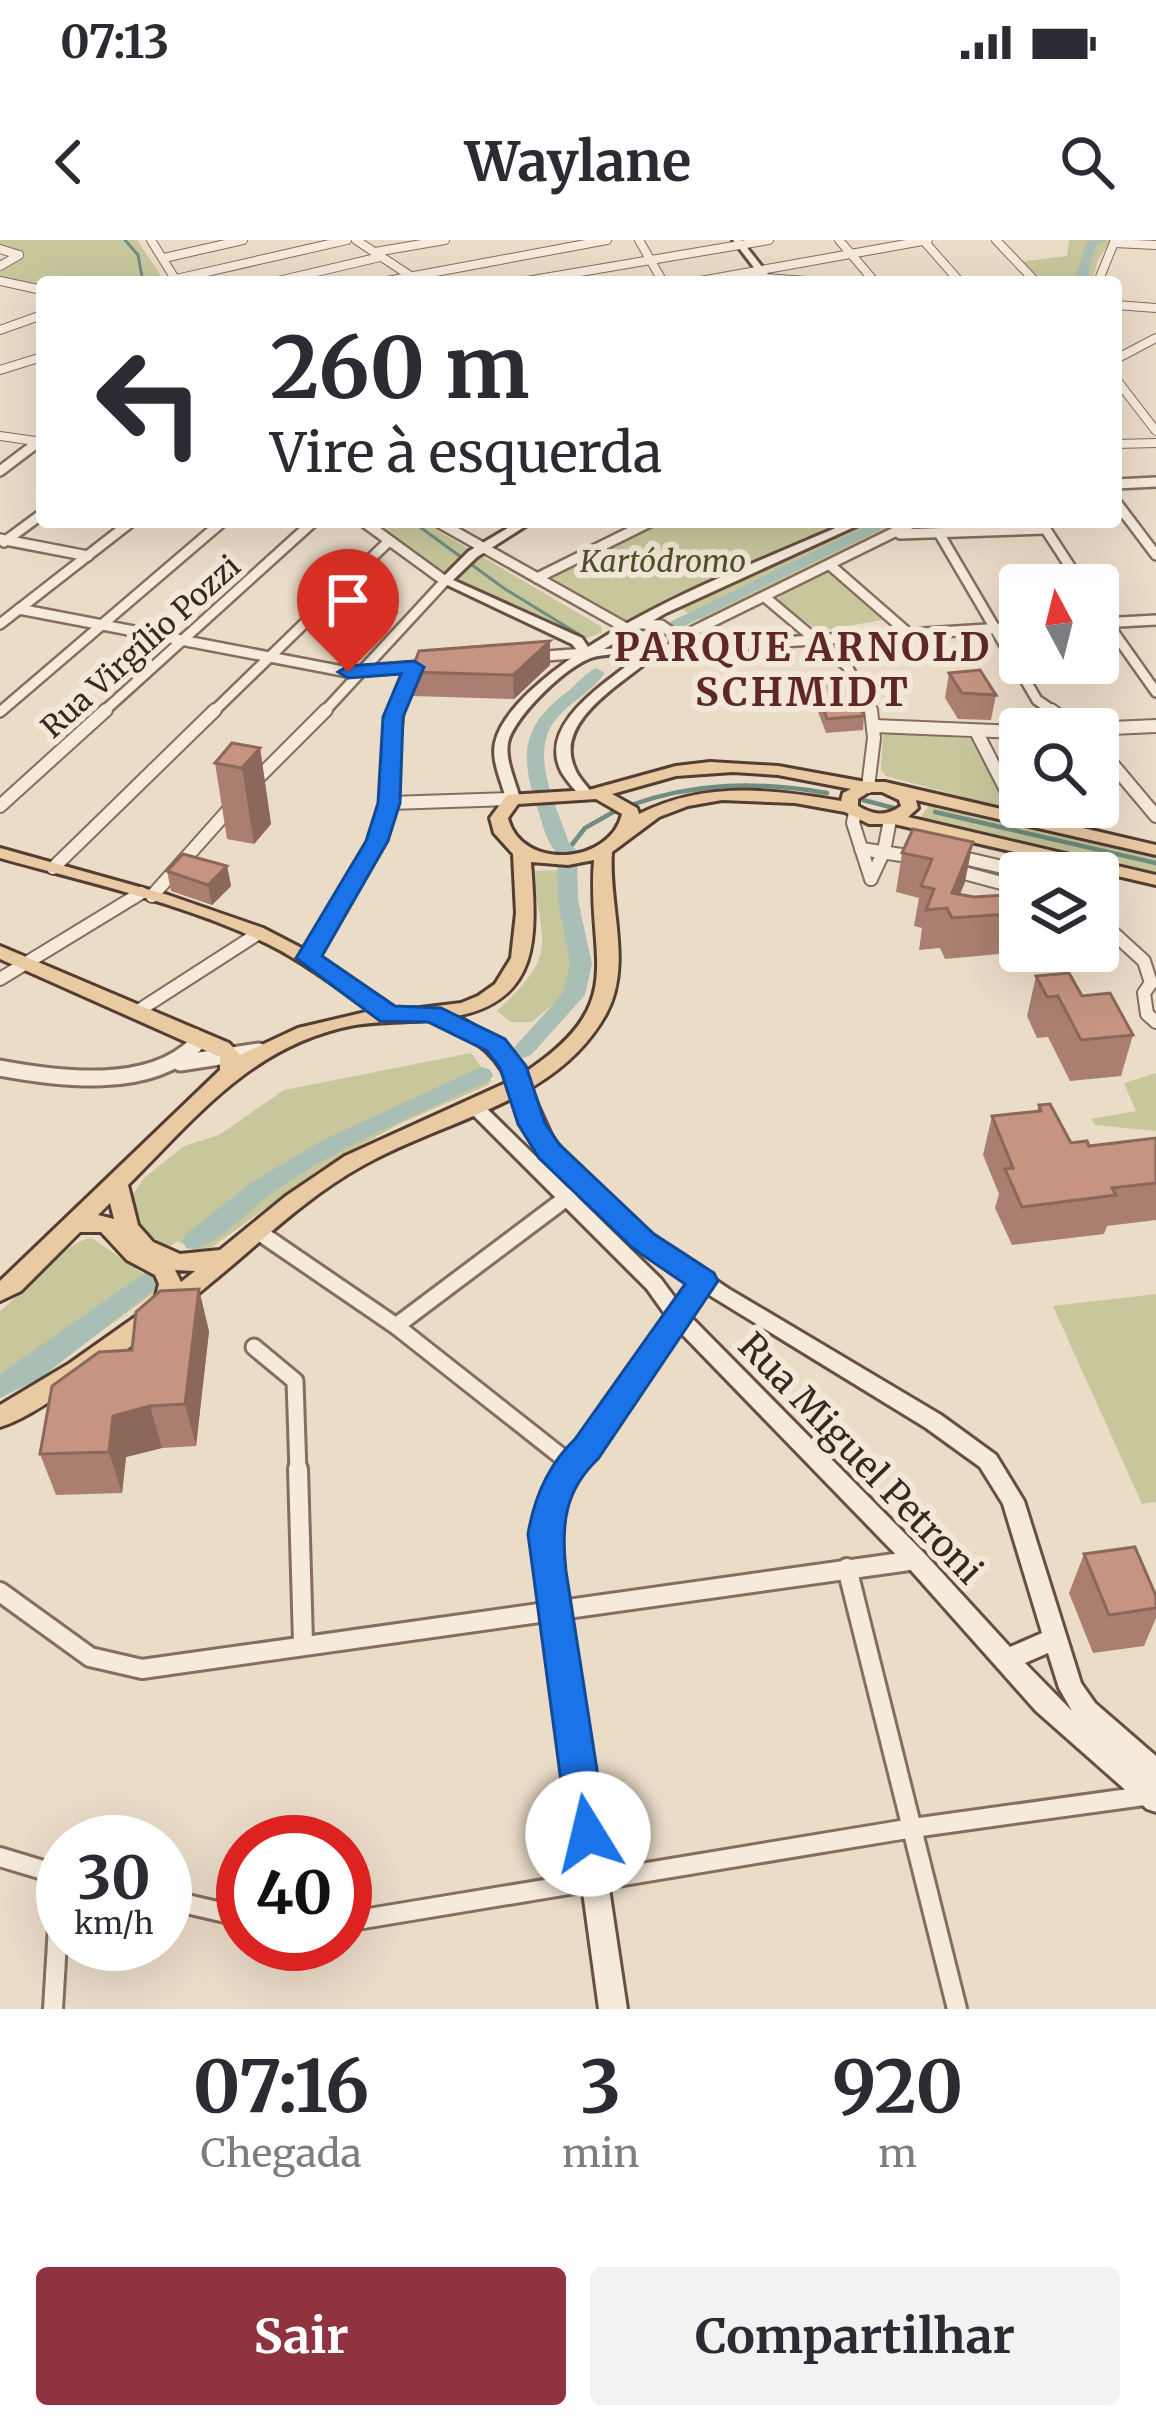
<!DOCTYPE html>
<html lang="pt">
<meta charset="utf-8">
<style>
body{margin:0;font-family:Merriweather,serif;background:#f2f2f3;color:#2b2b33;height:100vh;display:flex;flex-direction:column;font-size:45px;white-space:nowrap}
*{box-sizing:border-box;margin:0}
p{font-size:39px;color:#7c7c81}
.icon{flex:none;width:66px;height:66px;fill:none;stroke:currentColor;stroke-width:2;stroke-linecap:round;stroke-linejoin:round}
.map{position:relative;height:1769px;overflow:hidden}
.sheet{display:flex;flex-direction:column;background:#fff;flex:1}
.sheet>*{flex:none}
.hud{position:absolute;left:36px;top:36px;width:1086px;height:252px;border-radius:12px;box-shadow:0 12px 48px #0002;background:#fff;color:#2b2b33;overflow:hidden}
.needle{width:78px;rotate:353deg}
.tools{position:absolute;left:999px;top:324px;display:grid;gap:24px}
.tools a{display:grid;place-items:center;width:120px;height:120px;border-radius:12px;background:#fff;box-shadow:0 12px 48px #0002;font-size:60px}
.speed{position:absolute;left:36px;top:1575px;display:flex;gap:24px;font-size:60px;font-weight:700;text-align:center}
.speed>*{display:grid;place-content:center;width:156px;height:156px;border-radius:50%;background:#fff;box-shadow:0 12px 48px #0002;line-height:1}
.speed small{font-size:30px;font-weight:400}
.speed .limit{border:18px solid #d22;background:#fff;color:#111}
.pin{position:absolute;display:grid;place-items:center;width:102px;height:102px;color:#fff;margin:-123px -51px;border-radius:50% 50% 50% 0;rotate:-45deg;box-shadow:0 0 12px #0007}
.pin .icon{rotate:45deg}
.me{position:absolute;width:132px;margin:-66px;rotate:351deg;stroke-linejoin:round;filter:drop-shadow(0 0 9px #0008)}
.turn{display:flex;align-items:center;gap:42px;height:252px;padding:0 36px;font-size:54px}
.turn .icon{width:156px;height:156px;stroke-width:2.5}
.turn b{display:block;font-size:84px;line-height:102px}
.eta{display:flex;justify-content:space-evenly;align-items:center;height:204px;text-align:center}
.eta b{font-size:72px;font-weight:700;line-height:84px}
.action{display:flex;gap:24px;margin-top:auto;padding:24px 36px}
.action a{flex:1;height:138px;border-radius:12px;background:#903341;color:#fff;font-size:48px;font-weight:700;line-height:138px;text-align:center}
.action a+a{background:#f2f2f3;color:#2b2b33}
.status{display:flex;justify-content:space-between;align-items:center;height:84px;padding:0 60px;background:#fff;direction:ltr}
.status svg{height:33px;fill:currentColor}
header{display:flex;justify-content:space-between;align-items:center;height:156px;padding:0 36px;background:#fff;font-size:54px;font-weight:700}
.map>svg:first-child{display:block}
</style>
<div class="status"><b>07:13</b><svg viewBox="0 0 49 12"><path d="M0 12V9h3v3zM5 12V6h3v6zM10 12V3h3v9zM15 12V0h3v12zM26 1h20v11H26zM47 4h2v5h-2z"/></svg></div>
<header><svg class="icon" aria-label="back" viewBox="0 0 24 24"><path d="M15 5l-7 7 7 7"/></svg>Waylane<svg class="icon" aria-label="search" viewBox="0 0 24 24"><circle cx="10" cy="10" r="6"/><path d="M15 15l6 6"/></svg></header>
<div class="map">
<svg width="1156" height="1769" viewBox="0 0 1156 1769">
<rect width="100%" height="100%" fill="#ebdcc8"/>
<g fill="#c8c79c">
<polygon points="0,0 137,0 165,42 42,42 42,47 0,38 0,28 24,15 0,8"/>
<polygon points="1069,0 1112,0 1098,19 1092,42 1040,42 1020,22 1067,16"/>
<polygon points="372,282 428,285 602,387 601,393 583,399 438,334"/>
<polygon points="656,282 851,282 629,383 549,342 550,336"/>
<polygon points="866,282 908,282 705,382 681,369"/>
<polygon points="828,332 882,380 819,391 776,361 787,350"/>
<polygon points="883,492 975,499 1006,563 997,566 886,536 881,530"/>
<polygon points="931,563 1156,612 1156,633 921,577"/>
<path d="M560 630 572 722 565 754 532 782H511L497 771C557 714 544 709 532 631Z"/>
<path d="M471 813 491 840 488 845 399 884 319 929 208 1010 198 1012 178 1001 167 1008C139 1000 135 984 132 956L144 938 184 906 219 895 284 850Z"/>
<polygon points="1156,833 1156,891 1095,885 1091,879 1136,871 1124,843"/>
<path d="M92 998 158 1044 154 1053 29 1144 0 1158V1071C25 1052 65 1000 92 998Z"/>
<polygon points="1156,1054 1156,1262 1142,1264 1053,1066"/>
</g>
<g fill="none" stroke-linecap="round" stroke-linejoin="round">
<g stroke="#708d82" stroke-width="3">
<polyline points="125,0 138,15 143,42"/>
<polyline points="413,282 505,349 580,395"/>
</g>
<g stroke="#708d82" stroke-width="4.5">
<polyline points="863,560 894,568"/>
<path d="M628 566C695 542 757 541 827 553"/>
<polyline points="935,572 1156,623"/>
<polyline points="567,611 585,588 617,570"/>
</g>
<g fill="#a9bfb5" fill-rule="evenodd">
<polygon points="1107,0 1096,5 1086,42 1074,42 1087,1"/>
<polygon points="875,282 895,282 644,406 629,402"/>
<path d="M596 428 605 433C592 452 571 461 557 478 527 513 557 566 569 603L577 611 578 660 592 724 585 755 531 815 523 818 512 810 563 753 570 724 558 660 557 613C546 602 543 585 538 570 520 517 520 487 567 452 577 444 585 433 596 428Z"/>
<path d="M481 827 489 829 493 835 489 841C415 876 335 907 268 956 248 970 209 1015 186 1008L182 1001 186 994 252 942 323 900Z"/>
<polygon points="146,1032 155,1035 159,1042 155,1049 42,1137 0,1158 0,1134"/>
</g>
<defs>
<g id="street-far4">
<polyline points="151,0 177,42"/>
<polyline points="356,0 409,35"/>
<polyline points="639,0 663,42"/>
<polyline points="839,0 875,42"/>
<polyline points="996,0 1036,42"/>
<polyline points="924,1 960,42"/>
<polyline points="1114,3 1156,5"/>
<polyline points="0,9 19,15"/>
<polyline points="375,12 445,0"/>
<polyline points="164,18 243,0"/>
<polyline points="0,26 19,15"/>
<polyline points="753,37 821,42"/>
<polyline points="176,39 347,0"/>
<polyline points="0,41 42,50"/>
<polyline points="274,42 380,17"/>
<polyline points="382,42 607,0"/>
<polyline points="521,42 769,0"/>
<polyline points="695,42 928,0"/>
<polyline points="899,42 922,42"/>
<polyline points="1098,42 1115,0"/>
<polyline points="1116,65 1156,68"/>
<polyline points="0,90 42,75"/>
<polyline points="1116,119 1156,98"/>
<polyline points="0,130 42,117"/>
<polyline points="1116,139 1156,191"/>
<polyline points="0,196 42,202"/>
<polyline points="1116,204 1156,203"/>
<polyline points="29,209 39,202"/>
</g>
<g id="street-far3">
<polyline points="0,231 33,206"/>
<polyline points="1116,244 1156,242"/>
<polyline points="1116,262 1156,315"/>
<polyline points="438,282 628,389"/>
<polyline points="1041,282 1082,345"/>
<polyline points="939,293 1037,460 1056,473"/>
<polyline points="900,294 1045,289"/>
<polyline points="0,299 88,316"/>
<polyline points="4,302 42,274"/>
<polyline points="830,325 908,393"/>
<polyline points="537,338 650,282"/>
<polyline points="766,358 847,426 871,473"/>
<polyline points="19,369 348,432 427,426"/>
<polyline points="1098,370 1156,452"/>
<polyline points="1101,383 1156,380"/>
<polyline points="0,384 131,282"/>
<polyline points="639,384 661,385 679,398 675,399"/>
<polyline points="687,406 678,403 679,398 915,282"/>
<polyline points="655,410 1020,387"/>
<polyline points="533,417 586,413"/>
<polyline points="0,472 222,282"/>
<polyline points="102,473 313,282"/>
<polyline points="212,473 389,301"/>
<polyline points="323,473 445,341 364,282"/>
<polyline points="397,473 414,427"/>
</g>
<g id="street-far2">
<polyline points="1051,470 1078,489"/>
<polyline points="875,486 1020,492"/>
<polyline points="1089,489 1156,486"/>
<polyline points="977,493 1020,577"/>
<polyline points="1098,507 1156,576"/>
<polyline points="251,545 326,470"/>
<polyline points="868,547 874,498 871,470"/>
<polyline points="390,563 513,559"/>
<polyline points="0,566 106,470"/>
<polyline points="855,572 853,583 871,639"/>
<polyline points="861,609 915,617"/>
<polyline points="951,615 1028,633"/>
<polyline points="53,628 215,470"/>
<polyline points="953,630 1020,648"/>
<polyline points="871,639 884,611 890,580"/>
<polyline points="1098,655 1107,667 1110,688"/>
<polyline points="152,656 232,566"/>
<polyline points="1098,679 1144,721 1151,743 1144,753 1147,774 1156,782"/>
<polyline points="308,719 356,643 385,581 398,470"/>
<polyline points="0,739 141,653"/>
<polyline points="141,769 259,693"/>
<polyline points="193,808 195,795"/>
</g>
<g id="street-far1">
<polyline points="180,823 259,811"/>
<path d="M0 828C59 839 149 851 195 805"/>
<polyline points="257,991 396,1086 571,1224"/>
<polyline points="396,1086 569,956"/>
<polyline points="254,1107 295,1141 298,1232"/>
</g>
<g id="street">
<polyline points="298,1229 303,1402"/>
<polyline points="847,1328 957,1769"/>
<polyline points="0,1352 90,1417 142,1429 916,1320"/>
<polyline points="0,1617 63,1636"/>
<polyline points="165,1659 243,1677"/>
<polyline points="345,1682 913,1588 1151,1555"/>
<polyline points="53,1769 61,1636"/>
</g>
<g id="secondary">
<polygon points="733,0 741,0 774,42 765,42"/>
<path d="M518 282H532L477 317 453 340 582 398 588 407C669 354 762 321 849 282H865L666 373 604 409 655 406 661 410C632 439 551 478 575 529 578 537 587 546 592 553L585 557 580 556C574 549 567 541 562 533 535 483 610 441 642 414 627 415 609 413 594 417 569 423 513 477 508 503 505 521 516 542 520 559L513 563 506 559C502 542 491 521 495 503 502 469 552 431 579 413L572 404 439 341 469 311Z"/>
<path d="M519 838 528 844 553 899 598 951 659 1002 729 1049 941 1175 996 1215 1024 1261 1081 1443 1095 1463 1156 1516V1572L1147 1569 1036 1471 908 1327 679 1091 571 1244 556 1294 627 1769H599L534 1294 543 1258 556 1231 667 1077 647 1049 467 869 464 865 467 861H479L661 1039 678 1062 691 1043C637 1006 572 961 538 904 526 886 519 864 510 844ZM706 1053 926 1188 980 1227 1003 1264 1042 1393 1010 1407 924 1313 690 1076ZM1048 1413 1059 1448 1072 1471 1025 1423Z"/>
</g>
<path id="primary" d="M710 522 778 526 866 542H885L1156 605V615L916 560 918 568 908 577 1156 635V645L894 584H869L845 572 795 563 722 560 688 566 659 577 612 612C608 664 633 725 606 774 556 864 444 879 362 926 306 957 260 1003 211 1043 169 1079 125 1112 79 1142 54 1158 28 1178 0 1187V1165L70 1123 145 1070 154 1063 159 1044 155 1035 127 1020 101 992H80L21 1051 0 1061V1041L220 830V817L0 719V706L229 803 240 815 298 788 370 771C337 747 304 722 268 704 184 663 89 643 0 618V608L168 655 263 688 315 715 394 769 420 768 461 763 478 756 495 744 511 718 516 673 513 614 494 593 490 578 507 555 589 550 676 526ZM733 532 778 535 851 549 843 553 841 561C772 549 704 541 639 574L637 568 612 554 676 536ZM869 552H882L899 560 901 566C885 577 874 575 858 566V559ZM596 559 622 574C610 625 521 631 508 578L518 564ZM594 620C586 720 632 762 524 833L504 803 457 776C543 759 536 692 531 622L568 625ZM430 780C464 793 493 807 508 842L345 916 286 956 220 1010 180 1014 153 1002 138 985 128 945C197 876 253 804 355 785 379 781 405 782 430 780ZM110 963 114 979 98 975ZM175 1030 195 1031 181 1042Z"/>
</defs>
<use href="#street-far4" stroke="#856e5e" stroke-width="10"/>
<use href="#street-far3" stroke="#856e5e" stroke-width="14"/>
<use href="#street-far2" stroke="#856e5e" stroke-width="16"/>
<use href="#street-far1" stroke="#856e5e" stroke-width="21"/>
<use href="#street" stroke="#856e5e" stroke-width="24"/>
<use href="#secondary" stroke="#674f41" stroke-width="6"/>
<use href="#primary" stroke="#543d32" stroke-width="6"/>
<use href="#street-far4" stroke="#f6eadb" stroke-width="8"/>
<use href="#street-far3" stroke="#f6eadb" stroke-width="9"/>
<use href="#street-far2" stroke="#f6eadb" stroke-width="12"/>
<use href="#street-far1" stroke="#f6eadb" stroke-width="15"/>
<use href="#street" stroke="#f6eadb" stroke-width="18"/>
<use href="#secondary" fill="#f6eadb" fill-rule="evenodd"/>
<use href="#primary" fill="#eacaa3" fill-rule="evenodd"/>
</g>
<g fill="#aa7f6f">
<polygon points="396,354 398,373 389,383 356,378 355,360"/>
<polygon points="550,401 550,425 514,459 413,456 411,432"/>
<polygon points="949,433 996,455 991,480 958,479 945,458"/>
<polygon points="813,439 864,476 863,490 826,493 811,453"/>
<polygon points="260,508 271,584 254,604 227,599 215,523"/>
<polygon points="913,589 965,642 960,654 974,657 1020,654 1020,711 1030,711 945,719 940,708 919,710 922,688 914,686 919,658 896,652 902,613"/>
<polygon points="227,626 231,646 212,665 171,651 167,631"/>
<polygon points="1036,736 1082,756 1133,795 1121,836 1070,841 1048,797 1037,798 1027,776"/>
<polygon points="1039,865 1071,903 1089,906 1156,898 1156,980 1107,986 1104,994 1012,1005 995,968 999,954 983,915 992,876 1037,871"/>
<polygon points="209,1091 196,1206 162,1208 126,1217 122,1253 56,1255 40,1214 132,1110"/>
<polygon points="1084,1314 1156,1356 1156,1378 1144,1406 1093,1413 1069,1353"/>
</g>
<g fill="#8b685a">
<polygon points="396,354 398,373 389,383 387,365"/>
<polygon points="550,401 550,425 514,459 513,435"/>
<polygon points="260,508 271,584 254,604 242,528"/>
<polygon points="973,602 965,642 951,676 952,653"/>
<polygon points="227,626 231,646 212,665 208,645"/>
<polygon points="199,1049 209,1091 196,1206 185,1164"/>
<polygon points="150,1166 162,1208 126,1217 122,1253 109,1212 113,1176"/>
</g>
<g fill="#c69481" stroke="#8b685a" stroke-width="3">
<polygon points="364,349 396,354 387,365 355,360"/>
<polygon points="550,401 513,435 411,432 419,411"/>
<polygon points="980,430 996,455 962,453 949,433"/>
<polygon points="849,437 864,476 827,479 813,439"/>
<polygon points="232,503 260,508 242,528 215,523"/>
<polygon points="913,589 973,602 952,653 974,657 1020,654 1020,673 952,678 947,668 926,670 934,649 921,646 932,619 902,613"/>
<polygon points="183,614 227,626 208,645 167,631"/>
<polygon points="1069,733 1082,756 1110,753 1133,795 1081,800 1058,756 1047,757 1036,736"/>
<polygon points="1050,864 1071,903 1087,901 1089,906 1156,898 1156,943 1112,948 1116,955 1022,967 1005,929 1013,928 992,876 1041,871 1039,865"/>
<polygon points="199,1049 185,1164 150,1166 113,1176 109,1212 40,1214 52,1146 99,1112 132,1110 136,1072 160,1051"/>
<polygon points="1135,1307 1156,1356 1156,1368 1109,1375 1084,1314"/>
</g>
<path fill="#1a73e8" stroke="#114b97" stroke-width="3" d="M414 421 424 427 403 477 400 563 388 601 322 716 395 766 441 768 505 799 526 826 545 883 559 904 654 994 714 1033 718 1041 598 1219C564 1251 561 1286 566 1331L607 1594 601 1607 588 1613 574 1607 568 1594 528 1294C534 1258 548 1225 575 1199L685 1044 634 1009 539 918 518 884 500 828 487 811 428 782 380 781 296 718 366 601 378 563 383 477 401 434 348 438 338 432 348 426Z"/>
<g text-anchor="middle" stroke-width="12" stroke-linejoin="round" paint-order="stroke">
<g font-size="30" font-style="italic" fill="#4d5229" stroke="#f3e7d7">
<text x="663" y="332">Kartódromo</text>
</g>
<g font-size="30" fill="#372821" stroke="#f3e7d7">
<text transform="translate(141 407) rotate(-42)" y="10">Rua Virgílio Pozzi</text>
</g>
<g font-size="36" fill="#372821" stroke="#f3e7d7">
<text transform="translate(861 1218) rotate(46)" y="13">Rua Miguel Petroni</text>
</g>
<g font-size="39" font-weight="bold" letter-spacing="3" fill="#602824" stroke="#f3e7d7">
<text x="803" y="421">PARQUE ARNOLD<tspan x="803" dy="45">SCHMIDT</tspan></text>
</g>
</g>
</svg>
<div class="tools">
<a><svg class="needle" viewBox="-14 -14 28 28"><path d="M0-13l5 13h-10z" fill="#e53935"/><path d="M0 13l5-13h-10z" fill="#7c7c81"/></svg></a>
<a><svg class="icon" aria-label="search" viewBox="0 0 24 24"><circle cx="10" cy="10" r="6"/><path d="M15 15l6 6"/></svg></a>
<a><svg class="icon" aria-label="layers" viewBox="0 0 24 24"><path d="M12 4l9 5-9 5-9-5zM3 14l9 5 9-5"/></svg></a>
</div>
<div class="speed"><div>30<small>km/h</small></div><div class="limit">40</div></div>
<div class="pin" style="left:348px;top:432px;background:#d93025"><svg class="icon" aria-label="arrive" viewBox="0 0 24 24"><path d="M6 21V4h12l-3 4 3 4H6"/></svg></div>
<svg class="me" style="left:588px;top:1594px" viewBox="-20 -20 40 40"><circle r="19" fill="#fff"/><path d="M0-13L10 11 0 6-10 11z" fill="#1a73e8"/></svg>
<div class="hud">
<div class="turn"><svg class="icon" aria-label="left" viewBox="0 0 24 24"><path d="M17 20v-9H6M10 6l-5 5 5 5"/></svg><div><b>260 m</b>Vire à esquerda</div></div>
</div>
</div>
<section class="sheet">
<div class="eta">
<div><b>07:16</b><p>Chegada</p></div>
<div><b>3</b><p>min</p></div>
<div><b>920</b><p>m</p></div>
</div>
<div class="action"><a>Sair</a><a>Compartilhar</a></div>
</section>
